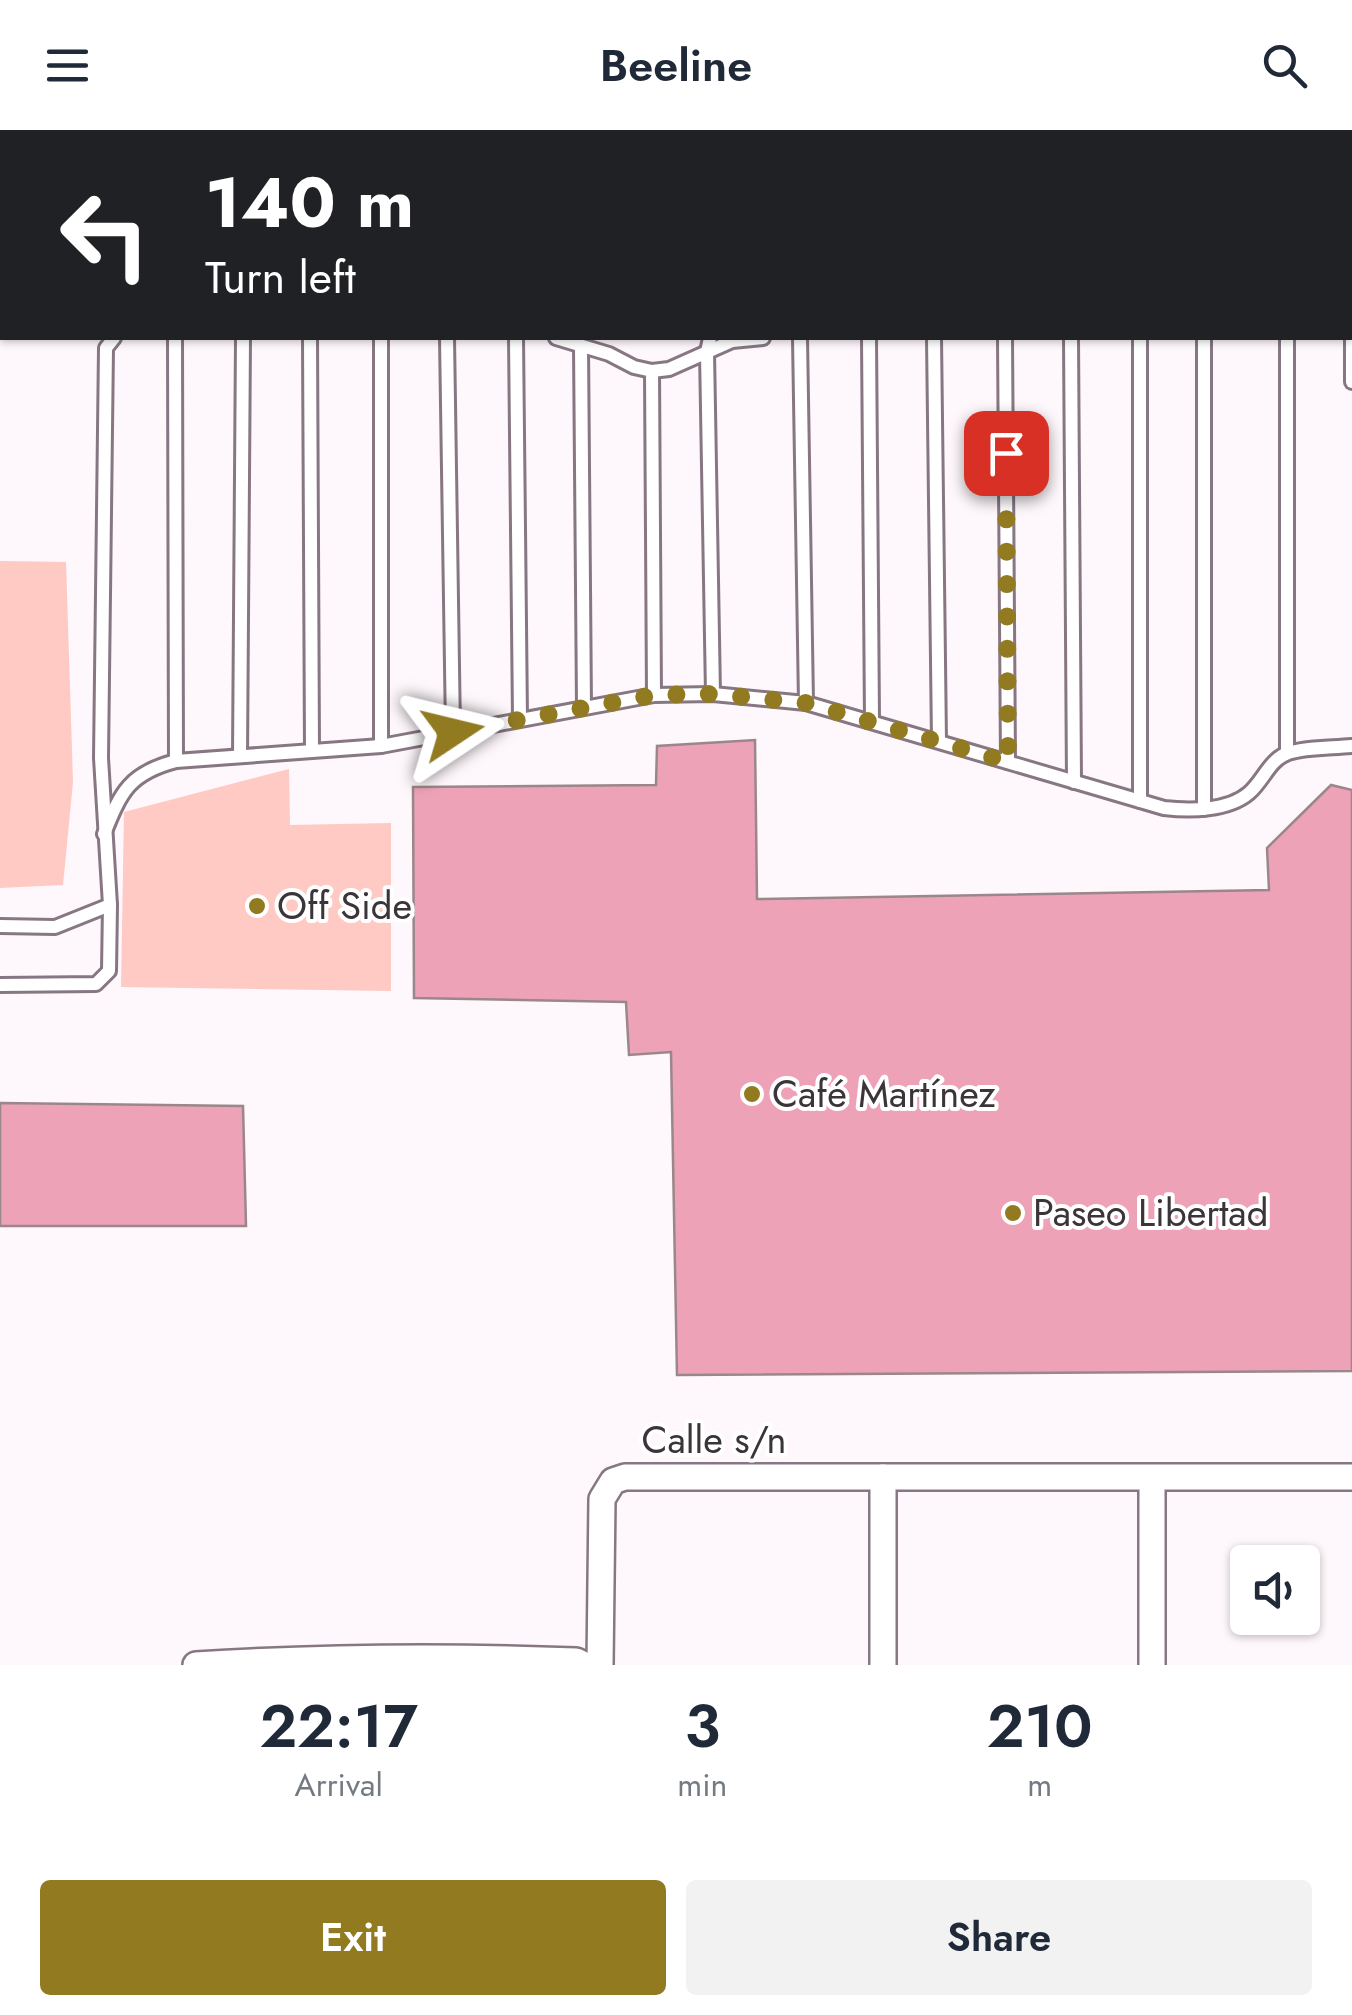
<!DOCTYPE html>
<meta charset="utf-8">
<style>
body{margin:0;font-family:Jost,sans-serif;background:#f2f2f3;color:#1f2937;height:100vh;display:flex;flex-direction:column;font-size:38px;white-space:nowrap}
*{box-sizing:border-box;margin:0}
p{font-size:32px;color:#747a83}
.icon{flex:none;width:55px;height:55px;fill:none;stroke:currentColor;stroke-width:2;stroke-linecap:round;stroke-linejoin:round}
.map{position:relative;height:1535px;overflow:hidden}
.drawer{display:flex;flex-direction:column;background:#fff;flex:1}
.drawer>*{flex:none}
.hud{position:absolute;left:0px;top:0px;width:1352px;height:210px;box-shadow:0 2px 8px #0004;background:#202124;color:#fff;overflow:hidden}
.fabs{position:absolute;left:1230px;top:1415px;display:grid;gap:20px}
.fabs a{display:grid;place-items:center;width:90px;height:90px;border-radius:10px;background:#fff;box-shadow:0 2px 8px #0004;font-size:50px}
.pin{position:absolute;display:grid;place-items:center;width:85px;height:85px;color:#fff;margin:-42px;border-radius:20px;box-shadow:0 5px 15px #0006}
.me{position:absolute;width:110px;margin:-55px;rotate:80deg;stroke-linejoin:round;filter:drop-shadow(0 0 8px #0008)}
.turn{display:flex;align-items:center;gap:35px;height:210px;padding:0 40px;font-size:45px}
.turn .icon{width:130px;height:130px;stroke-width:2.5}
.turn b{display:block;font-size:70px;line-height:85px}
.eta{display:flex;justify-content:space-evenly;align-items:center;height:170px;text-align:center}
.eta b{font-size:60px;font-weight:600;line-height:70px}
.cta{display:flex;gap:20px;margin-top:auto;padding:20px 40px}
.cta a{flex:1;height:115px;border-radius:10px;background:#927a21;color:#fff;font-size:40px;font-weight:600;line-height:115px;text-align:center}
.cta a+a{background:#f2f2f3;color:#1f2937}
header{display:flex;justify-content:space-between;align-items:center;height:130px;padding:0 40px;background:#fff;font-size:45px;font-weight:600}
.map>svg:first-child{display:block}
</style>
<header><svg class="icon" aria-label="menu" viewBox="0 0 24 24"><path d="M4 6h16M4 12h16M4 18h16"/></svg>Beeline<svg class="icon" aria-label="search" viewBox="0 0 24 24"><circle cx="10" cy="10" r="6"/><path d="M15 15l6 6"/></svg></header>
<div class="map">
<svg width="1352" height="1535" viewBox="0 0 1352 1535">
<rect width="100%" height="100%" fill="#fef7fb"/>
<g fill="#ffc9c4">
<polygon points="0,431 66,432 73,652 63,755 0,758"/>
<polygon points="289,639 290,695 391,693 391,861 121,857 124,682"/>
</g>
<g fill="#eea2b7" stroke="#9a878b" stroke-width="2.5">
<polygon points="1126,0 1215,0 1211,2"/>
<polygon points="755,610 757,769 1269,760 1267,718 1331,655 1352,660 1352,1241 677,1245 671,922 629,925 626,872 414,868 413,657 656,655 657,616"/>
<polygon points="0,973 243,976 246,1096 0,1096"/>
</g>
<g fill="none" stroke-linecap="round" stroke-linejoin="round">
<defs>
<g id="lane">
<polyline points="628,0 628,2"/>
<polyline points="670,0 670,2"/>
<polyline points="1352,197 1352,252"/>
<polyline points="175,208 176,631"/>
<polyline points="310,208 312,620"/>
<polyline points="447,208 453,601"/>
<polyline points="516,208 520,589"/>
<polyline points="556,208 609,224 634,237 652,241 669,239 732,211 763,208"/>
<polyline points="710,208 707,222 713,564"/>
<polyline points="800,208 806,573"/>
<polyline points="869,208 872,590"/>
<polyline points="934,208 939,611"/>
<polyline points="1005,208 1008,632"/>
<polyline points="1071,208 1074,652"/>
<polyline points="1204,208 1204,679"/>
<polyline points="1287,208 1287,623"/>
<polyline points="581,216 584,577"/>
<polyline points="652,241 654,565"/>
<polyline points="381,616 381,208"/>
<polyline points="240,626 243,208"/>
<polyline points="1140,671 1140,208"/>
<path d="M104 704C121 661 130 643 176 631L381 616 654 565 713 564 806 573 1164 678C1190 681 1228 681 1249 663 1264 650 1269 630 1288 623 1307 617 1332 618 1352 616"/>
<polyline points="0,796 55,797 110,775"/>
<polyline points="0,855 96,854 109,841 110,775 101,628 106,218 114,208"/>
</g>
<g id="street">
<polyline points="1071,0 1072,2"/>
<polyline points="1331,2 1335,0"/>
<polyline points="883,1347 883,1535"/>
<path d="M196 1535C323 1527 449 1526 576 1531L584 1535"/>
<polyline points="600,1535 602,1369 613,1351 625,1347 1352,1347"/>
<polyline points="1152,1535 1152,1348"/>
</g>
</defs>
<use href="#lane" stroke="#877782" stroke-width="18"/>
<use href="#street" stroke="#877782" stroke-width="30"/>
<g stroke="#aca5a9" stroke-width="5" stroke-dasharray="8 8" stroke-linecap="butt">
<polyline points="6,2 9,0"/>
<polyline points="115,2 119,0"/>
<polyline points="0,9 2,7"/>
<polyline points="0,82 2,80"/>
<polyline points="0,106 2,101"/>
</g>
<use href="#lane" stroke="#fff" stroke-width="12"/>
<use href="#street" stroke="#fff" stroke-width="25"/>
</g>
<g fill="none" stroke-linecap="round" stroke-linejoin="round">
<polyline stroke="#927a21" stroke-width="18" stroke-dasharray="0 32.4" points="453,602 654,565 713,564 806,573 1008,632 1006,323"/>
</g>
<g fill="#927a21" stroke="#fff" stroke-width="4">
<circle cx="257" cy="776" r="10"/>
<circle cx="752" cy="964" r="10"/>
<circle cx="1013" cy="1083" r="10"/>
</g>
<g text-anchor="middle" stroke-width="8" stroke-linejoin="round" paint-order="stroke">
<g font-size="38" fill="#3b3439" stroke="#fff" text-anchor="start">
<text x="277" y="789">Off Side</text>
<text x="772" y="977">Café Martínez</text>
<text x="1033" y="1096">Paseo Libertad</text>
</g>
<g font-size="38" fill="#3b3439" stroke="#fff">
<text x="714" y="1323">Calle s/n</text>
</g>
</g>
</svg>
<div class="fabs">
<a><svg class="icon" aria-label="sound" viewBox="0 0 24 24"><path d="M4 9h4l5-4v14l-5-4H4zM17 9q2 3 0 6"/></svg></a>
</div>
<div class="pin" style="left:1006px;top:323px;background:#d93025"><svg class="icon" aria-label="arrive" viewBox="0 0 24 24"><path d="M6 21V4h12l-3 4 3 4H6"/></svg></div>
<svg class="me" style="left:453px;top:602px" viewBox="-20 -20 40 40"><path d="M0-17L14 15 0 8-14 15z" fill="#927a21" stroke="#fff" stroke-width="4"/></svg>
<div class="hud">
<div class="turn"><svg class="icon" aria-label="left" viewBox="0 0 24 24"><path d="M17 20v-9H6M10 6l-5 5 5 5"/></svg><div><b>140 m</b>Turn left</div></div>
</div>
</div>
<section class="drawer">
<div class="eta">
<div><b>22:17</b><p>Arrival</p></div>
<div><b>3</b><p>min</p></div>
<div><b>210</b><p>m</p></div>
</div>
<div class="cta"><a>Exit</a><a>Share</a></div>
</section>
